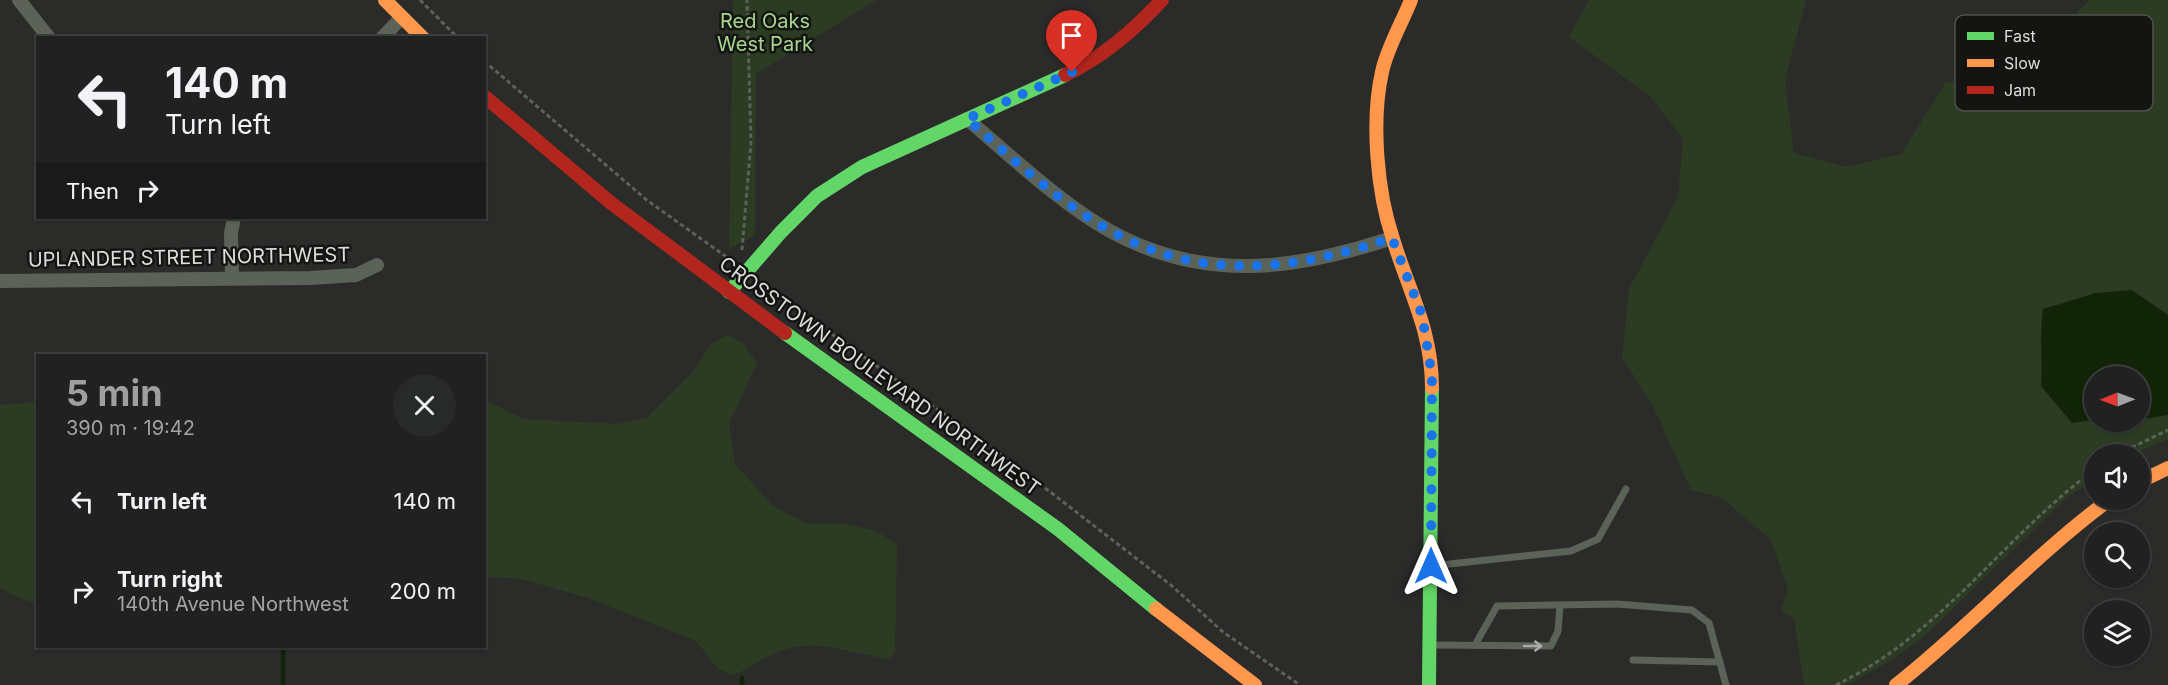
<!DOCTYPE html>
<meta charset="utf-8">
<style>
body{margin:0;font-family:Inter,sans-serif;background:#282929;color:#f1f3f6;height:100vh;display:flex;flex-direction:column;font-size:22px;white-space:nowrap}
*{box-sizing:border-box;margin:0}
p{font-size:20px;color:#a2a3a5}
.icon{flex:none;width:33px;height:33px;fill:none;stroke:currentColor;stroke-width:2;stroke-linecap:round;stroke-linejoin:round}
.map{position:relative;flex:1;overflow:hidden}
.details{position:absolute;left:36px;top:354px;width:450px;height:294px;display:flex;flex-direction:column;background:#202120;border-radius:0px;box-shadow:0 2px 4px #0004,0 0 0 2px #3d3e3e}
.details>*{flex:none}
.hud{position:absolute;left:36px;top:36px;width:450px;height:183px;border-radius:0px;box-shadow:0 2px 4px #0004,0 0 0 2px #3d3e3e;background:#202120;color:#f1f3f6;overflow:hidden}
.needle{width:39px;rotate:269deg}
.fabs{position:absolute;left:2084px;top:366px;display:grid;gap:12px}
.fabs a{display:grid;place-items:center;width:66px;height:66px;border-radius:50%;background:#202120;box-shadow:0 2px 4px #0004,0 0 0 2px #3d3e3e;font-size:30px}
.pin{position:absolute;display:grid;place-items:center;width:51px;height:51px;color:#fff;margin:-62px -26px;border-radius:50% 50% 50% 0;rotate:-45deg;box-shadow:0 0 6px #0007}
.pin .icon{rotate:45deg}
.me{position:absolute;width:66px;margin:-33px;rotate:0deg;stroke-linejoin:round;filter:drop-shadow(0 0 4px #0008)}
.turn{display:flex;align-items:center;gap:21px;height:126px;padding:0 30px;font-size:27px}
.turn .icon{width:78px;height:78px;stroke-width:2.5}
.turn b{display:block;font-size:42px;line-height:51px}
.then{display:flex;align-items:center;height:57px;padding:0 30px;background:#0003;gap:12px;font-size:22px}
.round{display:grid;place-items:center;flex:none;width:63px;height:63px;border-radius:32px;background:#282929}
.head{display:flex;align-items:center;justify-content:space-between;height:102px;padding:0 30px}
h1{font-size:36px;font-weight:700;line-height:45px;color:#9ea09d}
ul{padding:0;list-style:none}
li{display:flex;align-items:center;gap:18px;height:90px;padding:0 30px}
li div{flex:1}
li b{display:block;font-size:22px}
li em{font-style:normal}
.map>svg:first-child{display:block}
</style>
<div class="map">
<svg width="2168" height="685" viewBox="0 0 2168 685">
<rect width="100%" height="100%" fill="#2b2c2a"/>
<g fill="#2c3c23" fill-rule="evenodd">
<polygon points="733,0 876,0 756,74 755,235 729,249"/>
<path d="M1589 0H1806L1785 80 1794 153 1846 167 1901 154 1946 82 2007 88 2089 0H2168V439L2134 454H2094V480L2066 498 1924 637 1888 662 1847 685H1804L1794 618 1781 611 1788 589 1771 540 1722 498 1691 490 1654 408 1622 357 1629 289 1678 197 1683 139 1650 96 1569 37ZM2094 376H2139V422H2094Z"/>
<path d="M728 334 742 343 757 363 729 424 735 464 773 506 807 524H846L876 531 897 544 895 653 889 659C849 653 815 636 775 653 761 659 749 669 734 675L718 669 696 641 585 597 517 578 485 577V400L523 419 617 424 647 418 692 373 711 344Z"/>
<polygon points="37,402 38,402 37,603 22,599 0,588 0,405"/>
</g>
<path fill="#122407" d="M2132 290 2168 315V415L2139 420V376H2094V420L2072 423 2041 386C2043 360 2039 335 2043 309L2096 293Z"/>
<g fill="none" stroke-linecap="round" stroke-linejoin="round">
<g stroke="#122407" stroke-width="4.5">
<polyline points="283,646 283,685"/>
<polyline points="742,678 742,685"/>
</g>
<g stroke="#5c625a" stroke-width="3" stroke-dasharray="4.5 3" stroke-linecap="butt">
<polyline points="420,0 458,38"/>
<polyline points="484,61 648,201 735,263"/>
<polyline points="742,250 751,142 747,0"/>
<polyline points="759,282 1014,464 1172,586 1223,632 1300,685"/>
<polyline points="2118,454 2168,430"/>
<path d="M1836 685C1942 634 2002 538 2094 470"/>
</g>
<g stroke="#5b6258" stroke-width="7">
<polyline points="1431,566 1571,551 1598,539 1626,489"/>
<polyline points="1431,645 1551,646 1558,631 1560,605"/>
<polyline points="1475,645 1497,606 1617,604 1692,610 1709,623 1726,685"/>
<polyline points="1633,660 1720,662"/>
</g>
<g stroke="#5b6258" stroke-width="14">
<polyline points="19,0 49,38"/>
<polyline points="382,38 402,17"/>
<path d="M967 119C1011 156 1060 203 1110 231 1205 283 1295 270 1392 238"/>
<polyline points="232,278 231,233 234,218"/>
<polyline points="0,281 310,278 356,275 377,265"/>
</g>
<g stroke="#63d668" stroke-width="14">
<polyline points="729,292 781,232 817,196 862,167 1065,75"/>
<polyline points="785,333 1058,529 1156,609"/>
<polyline points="1429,685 1432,388"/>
</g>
<g stroke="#ff974d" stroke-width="14">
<polyline points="385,0 423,38"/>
<path d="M1411 0C1402 23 1387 48 1382 72 1371 121 1377 192 1393 239 1409 292 1432 330 1432 388"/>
<polyline points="2139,482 2168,468"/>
<polyline points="1156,609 1255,685"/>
<path d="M1896 685C1970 627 2033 556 2109 500"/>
</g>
<g stroke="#b3261e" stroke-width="14">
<path d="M1065 75C1103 57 1133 31 1162 0"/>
<polyline points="484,96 611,203 785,333"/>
</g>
</g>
<defs><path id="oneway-shaft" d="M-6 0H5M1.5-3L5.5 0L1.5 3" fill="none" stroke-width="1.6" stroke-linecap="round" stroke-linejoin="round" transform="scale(1.5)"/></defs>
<use stroke="#a8aca7" href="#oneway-shaft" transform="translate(1533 646)"/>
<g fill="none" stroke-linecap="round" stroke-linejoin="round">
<path stroke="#1a73e8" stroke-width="10" stroke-dasharray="0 18" d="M1072 72 967 119C1012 158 1058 202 1111 231 1204 283 1295 270 1392 238L1422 315 1432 376 1431 566"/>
</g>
<g text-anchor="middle" stroke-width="5" stroke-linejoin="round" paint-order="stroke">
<g font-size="20" fill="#a7d68f" stroke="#141513">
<text x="765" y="28">Red Oaks<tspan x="765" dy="23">West Park</tspan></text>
</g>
<g font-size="20" fill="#dcdedb" stroke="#141513">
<text transform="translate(189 257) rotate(-1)" y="7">UPLANDER STREET NORTHWEST</text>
<text transform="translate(880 376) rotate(36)" y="7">CROSSTOWN BOULEVARD NORTHWEST</text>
</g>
</g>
<rect x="1955" y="15" width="198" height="96" rx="9" fill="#141513" stroke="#50514f" stroke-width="1.5"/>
<rect x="1967" y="32" width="27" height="8" fill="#63d668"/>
<rect x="1967" y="59" width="27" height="8" fill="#ff974d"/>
<rect x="1967" y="86" width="27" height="8" fill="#b3261e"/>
<g font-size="16" fill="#dcdedb">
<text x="2004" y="42">Fast</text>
<text x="2004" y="69">Slow</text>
<text x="2004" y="96">Jam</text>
</g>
</svg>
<div class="fabs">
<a><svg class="needle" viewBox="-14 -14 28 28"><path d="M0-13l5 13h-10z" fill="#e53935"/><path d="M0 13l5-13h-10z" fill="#a2a3a5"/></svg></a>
<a><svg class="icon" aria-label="sound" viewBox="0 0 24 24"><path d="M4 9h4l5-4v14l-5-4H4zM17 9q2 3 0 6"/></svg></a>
<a><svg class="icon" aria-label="search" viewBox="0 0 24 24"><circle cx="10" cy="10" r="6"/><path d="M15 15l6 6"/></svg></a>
<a><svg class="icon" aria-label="layers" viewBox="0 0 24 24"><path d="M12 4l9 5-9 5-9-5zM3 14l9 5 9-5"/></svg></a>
</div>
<div class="pin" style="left:1072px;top:72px;background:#d93025"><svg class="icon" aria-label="arrive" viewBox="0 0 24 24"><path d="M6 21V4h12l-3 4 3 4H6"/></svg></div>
<svg class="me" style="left:1431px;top:566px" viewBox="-20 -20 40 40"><path d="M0-17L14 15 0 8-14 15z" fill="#1a73e8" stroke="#fff" stroke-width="4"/></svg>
<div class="hud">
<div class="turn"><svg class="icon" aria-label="left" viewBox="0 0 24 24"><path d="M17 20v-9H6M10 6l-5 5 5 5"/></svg><div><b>140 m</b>Turn left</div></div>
<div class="then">Then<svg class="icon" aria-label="right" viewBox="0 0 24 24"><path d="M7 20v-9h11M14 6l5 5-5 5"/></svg></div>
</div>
<section class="details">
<div class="head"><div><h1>5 min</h1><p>390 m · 19:42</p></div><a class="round"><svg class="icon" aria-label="close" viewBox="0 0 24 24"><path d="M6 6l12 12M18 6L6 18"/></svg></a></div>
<ul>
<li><svg class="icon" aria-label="left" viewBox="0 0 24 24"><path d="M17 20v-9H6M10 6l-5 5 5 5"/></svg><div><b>Turn left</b></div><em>140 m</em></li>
<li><svg class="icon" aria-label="right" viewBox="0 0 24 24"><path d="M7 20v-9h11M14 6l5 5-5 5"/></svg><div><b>Turn right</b><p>140th Avenue Northwest</p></div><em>200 m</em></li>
</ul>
</section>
</div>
